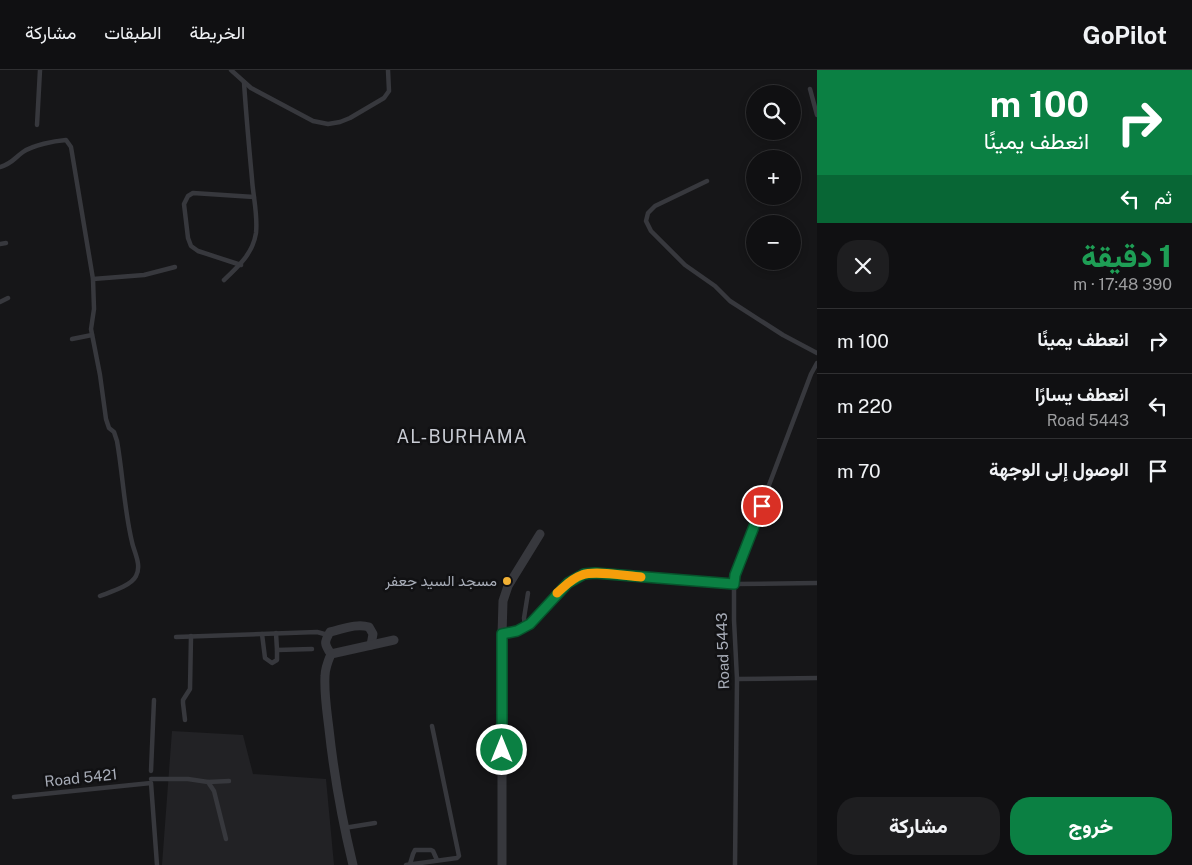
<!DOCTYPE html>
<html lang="ar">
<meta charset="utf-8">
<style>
body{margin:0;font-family:"Public Sans",Vazirmatn,sans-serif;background:#1e1e20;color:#f1f3f6;direction:rtl;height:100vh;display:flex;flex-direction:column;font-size:19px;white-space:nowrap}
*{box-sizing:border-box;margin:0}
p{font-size:16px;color:#9c9d9f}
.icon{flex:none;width:28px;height:28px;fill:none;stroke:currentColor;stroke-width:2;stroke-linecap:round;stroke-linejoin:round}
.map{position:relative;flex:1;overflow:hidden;direction:ltr}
.details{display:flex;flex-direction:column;background:#101012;width:375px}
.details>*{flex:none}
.guide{background:#0b8043;color:#fff;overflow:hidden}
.buttons{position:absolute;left:746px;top:15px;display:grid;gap:10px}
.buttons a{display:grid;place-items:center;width:55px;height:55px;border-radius:50%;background:#101012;box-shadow:0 2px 8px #0003,0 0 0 1px #303032;font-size:25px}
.pin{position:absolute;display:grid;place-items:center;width:42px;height:42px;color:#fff;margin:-21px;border:2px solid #fff;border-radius:50%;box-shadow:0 1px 5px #0007}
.me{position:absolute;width:55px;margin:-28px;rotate:0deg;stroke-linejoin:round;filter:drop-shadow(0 0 4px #0008)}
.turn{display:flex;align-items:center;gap:18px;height:105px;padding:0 20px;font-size:22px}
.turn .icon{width:65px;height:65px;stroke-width:2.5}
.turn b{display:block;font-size:35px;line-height:42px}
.then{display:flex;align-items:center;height:48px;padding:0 20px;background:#0003;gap:10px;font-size:19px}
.round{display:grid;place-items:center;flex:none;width:52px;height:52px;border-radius:20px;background:#1e1e20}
.head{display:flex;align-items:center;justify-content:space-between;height:85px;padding:0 20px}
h1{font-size:30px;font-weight:800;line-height:38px;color:#1e9e55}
.button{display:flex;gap:10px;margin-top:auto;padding:10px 20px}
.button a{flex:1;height:58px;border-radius:20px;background:#0b8043;color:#fff;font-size:20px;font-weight:800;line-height:58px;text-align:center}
.button a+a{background:#1e1e20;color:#f1f3f6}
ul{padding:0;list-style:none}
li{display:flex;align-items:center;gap:15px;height:65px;padding:0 20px;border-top:1px solid #303032}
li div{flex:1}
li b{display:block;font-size:19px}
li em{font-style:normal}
header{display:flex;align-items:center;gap:30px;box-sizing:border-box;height:70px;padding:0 25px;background:#101012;border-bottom:1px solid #303032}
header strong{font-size:24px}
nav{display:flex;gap:28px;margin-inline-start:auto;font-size:18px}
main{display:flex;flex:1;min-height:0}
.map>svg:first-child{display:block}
</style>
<header>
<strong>GoPilot</strong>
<nav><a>الخريطة</a><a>الطبقات</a><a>مشاركة</a></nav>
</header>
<main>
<section class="details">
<div class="guide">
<div class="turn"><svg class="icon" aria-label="right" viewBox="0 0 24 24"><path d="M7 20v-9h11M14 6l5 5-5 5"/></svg><div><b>100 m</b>انعطف يمينًا</div></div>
<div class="then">ثم<svg class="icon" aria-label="left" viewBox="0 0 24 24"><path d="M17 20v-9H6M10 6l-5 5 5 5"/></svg></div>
</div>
<div class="head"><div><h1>1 دقيقة</h1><p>390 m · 17:48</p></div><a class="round"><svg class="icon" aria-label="close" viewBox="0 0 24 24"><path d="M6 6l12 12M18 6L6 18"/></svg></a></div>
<ul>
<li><svg class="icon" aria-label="right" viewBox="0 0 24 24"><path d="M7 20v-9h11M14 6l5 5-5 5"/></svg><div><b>انعطف يمينًا</b></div><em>100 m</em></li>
<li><svg class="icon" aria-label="left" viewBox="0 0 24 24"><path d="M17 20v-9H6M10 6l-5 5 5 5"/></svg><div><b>انعطف يسارًا</b><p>Road 5443</p></div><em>220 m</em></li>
<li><svg class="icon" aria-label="arrive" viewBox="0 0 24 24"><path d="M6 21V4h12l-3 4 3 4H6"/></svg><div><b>الوصول إلى الوجهة</b></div><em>70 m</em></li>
</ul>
<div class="button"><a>خروج</a><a>مشاركة</a></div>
</section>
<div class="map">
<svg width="817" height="795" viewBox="0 0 817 795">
<rect width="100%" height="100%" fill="#161618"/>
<polygon fill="#222225" points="172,661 243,665 253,704 326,709 334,795 162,795"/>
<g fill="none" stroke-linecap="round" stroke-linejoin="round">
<g stroke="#37383d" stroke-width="4.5">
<polyline points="231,0 251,18 313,51 328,54 340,52 350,48 384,28 389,21 388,0"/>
<polyline points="810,19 817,45"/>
<polyline points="37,55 40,0"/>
<path d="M0 97C13 93 13 89 23 82 33 75 54 71 66 70L71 77 93 209 94 239 91 259 100 305 106 349 109 358 114 362 117 371C123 405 124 439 132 472 134 482 142 495 136 506 131 516 110 522 100 526"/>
<polyline points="707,111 655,136 648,143 646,151 651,161 685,195 715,216 730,231 783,265 817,283"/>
<polyline points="0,174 6,173"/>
<polyline points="241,195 198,181 191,176 188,168 184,134 188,126 193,123 254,127"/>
<polyline points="93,209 144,205 175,197"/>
<path d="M224 210C239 196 253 183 256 163 258 145 253 126 252 109 249 76 246 44 244 12"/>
<polyline points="0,232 8,228"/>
<polyline points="72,269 92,265"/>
<polyline points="525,557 524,548 528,523"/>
<polyline points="276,563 277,580 312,579"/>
<polyline points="262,564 265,588 272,593 277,590 277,580"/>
<polyline points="502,565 517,561 530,554 568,513 584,504 609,504 734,514 817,513"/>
<polyline points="176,567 317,562 328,565"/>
<polyline points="737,609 817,608"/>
<polyline points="185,650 183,633 183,630 190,619 191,566"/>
<polyline points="151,701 154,630"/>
<polyline points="151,709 188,709 208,712 214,721 226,769"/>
<polyline points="208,712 229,711"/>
<polyline points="14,727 151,713 157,795"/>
<polyline points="344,758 375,753"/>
<polyline points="410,794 413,784 415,780 431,780 433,781 437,790"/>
<polyline points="406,795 457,788 459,786 432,656"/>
<polyline points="735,795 737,609 734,550 734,514 735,505 811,304 817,293"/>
</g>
<g stroke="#37383d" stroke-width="9">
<path d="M331 584C324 574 324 572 330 562 343 559 357 553 369 557L373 564 371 575"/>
<path d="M353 795C342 750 334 705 329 659 327 642 324 624 325 606 325 598 328 591 331 584L394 570"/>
<polyline points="502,795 502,565 503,531 508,516 540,464"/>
</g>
</g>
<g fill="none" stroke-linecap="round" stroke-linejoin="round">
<defs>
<polyline id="route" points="502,680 502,564 517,561 530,554 568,513 584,504 595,503 734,514 735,505 762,436"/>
</defs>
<use href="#route" stroke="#07532c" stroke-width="12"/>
<use href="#route" stroke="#0b8043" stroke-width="9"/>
<path stroke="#f59e0b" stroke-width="9" d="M557 523C565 516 572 508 582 505 595 500 626 506 641 507"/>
</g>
<circle fill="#f2b134" stroke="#111113" stroke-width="2" cx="507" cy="511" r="5"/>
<g text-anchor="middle" stroke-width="5" stroke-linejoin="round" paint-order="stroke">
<g font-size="15" fill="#a8adb8" stroke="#111113" text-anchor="end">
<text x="497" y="516">مسجد السيد جعفر</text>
</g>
<g font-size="15" fill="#a8adb8" stroke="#111113">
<text transform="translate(723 581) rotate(-92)" y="5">Road 5443</text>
<text transform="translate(81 708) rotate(-6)" y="5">Road 5421</text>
</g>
<g font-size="18" letter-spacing="1" fill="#c9ccd4" stroke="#111113">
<text x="462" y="373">AL-BURHAMA</text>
</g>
</g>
</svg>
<div class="buttons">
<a><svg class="icon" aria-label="search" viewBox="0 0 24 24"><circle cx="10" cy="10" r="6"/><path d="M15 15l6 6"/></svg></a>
<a>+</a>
<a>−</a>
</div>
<div class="pin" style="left:762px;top:436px;background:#d93025"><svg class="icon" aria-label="arrive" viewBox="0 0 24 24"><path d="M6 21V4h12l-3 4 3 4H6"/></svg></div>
<svg class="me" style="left:502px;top:680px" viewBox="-20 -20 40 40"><circle r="17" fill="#0b8043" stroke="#fff" stroke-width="3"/><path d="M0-11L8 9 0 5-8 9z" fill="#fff"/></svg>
</div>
</main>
